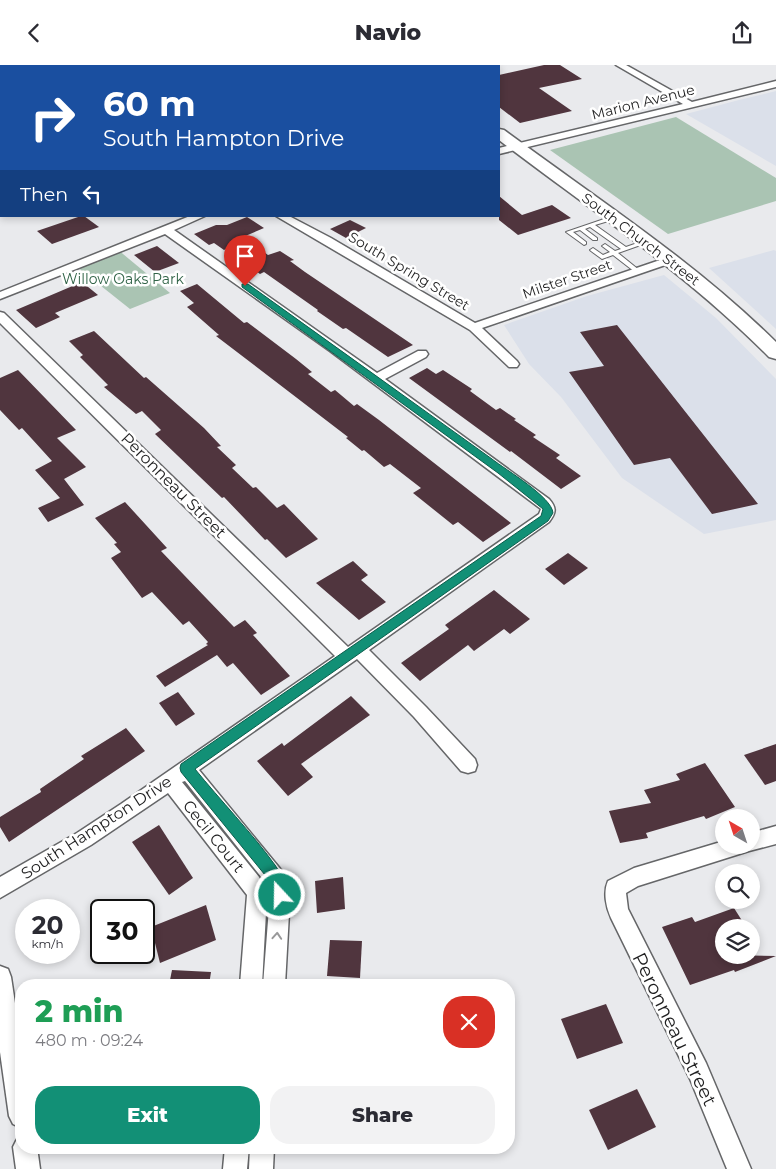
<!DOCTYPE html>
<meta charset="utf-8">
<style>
body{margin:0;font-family:Montserrat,sans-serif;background:#f2f2f3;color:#2b2b33;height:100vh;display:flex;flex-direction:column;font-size:19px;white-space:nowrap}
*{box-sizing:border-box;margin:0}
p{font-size:16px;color:#7c7c81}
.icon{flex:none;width:28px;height:28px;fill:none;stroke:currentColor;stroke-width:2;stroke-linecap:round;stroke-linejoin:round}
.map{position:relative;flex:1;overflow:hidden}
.panel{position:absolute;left:15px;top:914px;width:500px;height:175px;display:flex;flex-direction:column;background:#fff;border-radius:20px;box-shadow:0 2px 8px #0003}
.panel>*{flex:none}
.hud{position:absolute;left:0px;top:0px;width:500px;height:152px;box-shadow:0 2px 8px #0003;background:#1a4fa0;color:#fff;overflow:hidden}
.needle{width:32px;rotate:321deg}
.controls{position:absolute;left:715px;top:744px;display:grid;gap:10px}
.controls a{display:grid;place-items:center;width:45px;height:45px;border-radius:50%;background:#fff;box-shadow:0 2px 8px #0003;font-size:25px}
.speed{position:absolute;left:15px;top:834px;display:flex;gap:10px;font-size:25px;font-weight:700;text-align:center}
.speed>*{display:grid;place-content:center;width:65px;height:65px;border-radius:50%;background:#fff;box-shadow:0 2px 8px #0003;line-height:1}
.speed small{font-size:12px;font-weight:400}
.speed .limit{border:2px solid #111;border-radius:8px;background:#fff;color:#111}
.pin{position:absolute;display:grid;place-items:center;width:42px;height:42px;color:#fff;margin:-51px -21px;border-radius:50% 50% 50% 0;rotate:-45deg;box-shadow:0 0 5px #0007}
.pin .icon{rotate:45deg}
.me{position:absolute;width:55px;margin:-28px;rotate:339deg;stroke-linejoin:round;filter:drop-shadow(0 0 4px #0008)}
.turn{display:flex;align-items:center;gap:18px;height:105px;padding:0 20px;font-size:22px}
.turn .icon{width:65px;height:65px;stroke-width:2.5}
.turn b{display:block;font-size:35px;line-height:42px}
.then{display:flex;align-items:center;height:48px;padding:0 20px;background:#0003;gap:10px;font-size:19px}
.round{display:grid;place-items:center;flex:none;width:52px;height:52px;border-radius:20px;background:#f2f2f3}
.summary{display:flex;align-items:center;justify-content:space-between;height:85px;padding:0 20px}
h1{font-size:30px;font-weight:800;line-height:38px;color:#1e9e55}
.action{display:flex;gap:10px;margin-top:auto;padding:10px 20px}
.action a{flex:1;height:58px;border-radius:20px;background:#129076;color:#fff;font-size:20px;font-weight:800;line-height:58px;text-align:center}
.action a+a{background:#f2f2f3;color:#2b2b33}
header{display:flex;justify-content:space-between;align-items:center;height:65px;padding:0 20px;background:#fff;font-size:22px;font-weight:800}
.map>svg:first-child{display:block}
</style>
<header><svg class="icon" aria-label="back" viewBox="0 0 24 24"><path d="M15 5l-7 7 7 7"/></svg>Navio<svg class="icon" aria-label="share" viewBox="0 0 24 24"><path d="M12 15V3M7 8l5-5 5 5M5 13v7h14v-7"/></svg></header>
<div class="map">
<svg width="776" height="1104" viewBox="0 0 776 1104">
<rect width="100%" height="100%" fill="#e9eaed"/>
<g fill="#dbe0ea">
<polygon points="776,26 776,101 686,49 739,35"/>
<polygon points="774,185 776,186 776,264 709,203"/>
<polygon points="664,210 716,253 776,314 776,455 704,469 622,413 561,332 529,299 504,260 587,231"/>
</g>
<g fill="#aac4b3">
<polygon points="676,52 776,113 776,136 668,169 550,85"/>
<polygon points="117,184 170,228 130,244 76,201"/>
</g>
<g fill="#50353e">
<polygon points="544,0 560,0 582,14 539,23 572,46 520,58 499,42 499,10"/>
<polygon points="499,131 522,150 552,140 571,153 518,170 499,155"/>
<polygon points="81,151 84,151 99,162 52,179 37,166"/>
<polygon points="247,152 264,163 243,172 268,190 280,186 294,195 290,196 305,207 413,280 388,292 346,263 343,264 317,246 318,245 264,207 260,209 226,184 224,185 214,178 209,180 194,169 216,160 227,160"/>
<polygon points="350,155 366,163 346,173 330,164"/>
<polygon points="157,181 179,198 155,207 134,190"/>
<polygon points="82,217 98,230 55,248 60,252 36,263 16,245"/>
<polygon points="197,219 244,258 247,257 296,294 312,307 308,309 331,327 335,325 354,341 357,339 379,355 511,458 483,477 458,457 453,460 413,428 421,423 390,399 384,402 364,385 362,386 346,373 348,372 216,271 219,270 187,242 194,238 180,226"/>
<polygon points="617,260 758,439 712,449 670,393 634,400 569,307 604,301 580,267"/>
<polygon points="94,266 144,313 146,312 204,363 221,381 217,382 236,400 232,403 253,423 256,422 277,443 284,439 318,474 286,493 267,474 265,475 224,432 222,433 155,369 161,365 142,346 136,349 104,322 108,320 80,292 83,290 69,276"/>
<polygon points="427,303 436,309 443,305 472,324 470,326 496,345 500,343 516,354 514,355 536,370 533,372 560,390 556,393 581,411 561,424 511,386 510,387 409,313"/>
<polygon points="18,305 76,365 57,373 86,402 64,414 84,440 48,457 38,443 60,433 35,405 52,396 22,363 19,365 0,345 0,313"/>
<polygon points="125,437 167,483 161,486 207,534 234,562 245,555 257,568 253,570 290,611 261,630 233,598 227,602 217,590 165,622 156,611 208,580 206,579 208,577 189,556 183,560 152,527 142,533 111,493 121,487 114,479 117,478 95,453"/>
<polygon points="568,488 588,503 564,520 545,504"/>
<polygon points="353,496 368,510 361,515 386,537 359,555 316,518"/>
<polygon points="494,525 530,554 510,569 504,564 474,586 468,580 420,616 401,598 449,564 445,560"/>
<polygon points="178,627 195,649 176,661 159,638"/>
<polygon points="351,631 370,650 301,699 313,712 288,731 257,696 282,678 284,681"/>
<polygon points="126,663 145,686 9,777 0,762 0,752 41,727 40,724 84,694 81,691"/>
<polygon points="776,679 776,716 765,720 744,690"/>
<polygon points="705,698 735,742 706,754 704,751 646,768 648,773 620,778 609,746 651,738 644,725 680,715 676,709"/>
<polygon points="159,760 193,813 169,830 132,777"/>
<polygon points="343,812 345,844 317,848 315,816"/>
<polygon points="206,840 216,875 160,898 151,862"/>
<polygon points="734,843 746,862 724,862 724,890 776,891 735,907 734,905 690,920 662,862 692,852 695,857"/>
<polygon points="330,875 362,876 360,913 327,911"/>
<polygon points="172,905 211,907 209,920 169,920"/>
<polygon points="606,939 623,978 577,994 561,954"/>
<polygon points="637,1024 656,1062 608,1085 589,1045"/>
</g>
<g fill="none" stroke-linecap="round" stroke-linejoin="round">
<defs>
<polygon id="service" points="613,151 615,152 615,154 595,160 626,182 646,175 649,177 618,188 639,205 639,207 635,207 613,190 602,194 591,186 590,185 593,183 603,190 610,187 602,181 605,179 615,186 621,184 590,162 585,164 597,173 597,175 593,175 580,165 573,167 586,177 586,179 584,180 566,167"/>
<g id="minor">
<polygon points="616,0 626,0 692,37 776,16 776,22 499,89 499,83 683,39"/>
<polygon points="1,9 1,15 0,16 0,10"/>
<rect x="0" y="46" width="1" height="6"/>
<path d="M190 151H205L174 165 377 308 418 286H426L428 289 426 292 385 314 549 434C557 443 556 448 549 457L369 585 426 642 475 694 477 700 475 706 468 708 461 706 414 652 357 594 199 705 282 806 290 830 285 920H263L270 830 266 818 185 716 182 717 259 812 267 829 262 920H240L247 830 168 728 91 780 0 833V812L77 768 121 739 335 591 0 258V247L4 248 348 582 539 449 541 444 330 286 165 169 0 234V227Z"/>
<polygon points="276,151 289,151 331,173 475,258 666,193 674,193 676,195 674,197 482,263 517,296 519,299 517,302 509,302 470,265"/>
<path d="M776 761V779L749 786 638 821 626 828 628 844 706 998 751 1104H727L690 1014 611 853C606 842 603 827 608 816L634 803 724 776V780H751V768Z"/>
<polygon points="0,901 8,904 11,912 21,978 21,1063 13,1059 9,1051 0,987"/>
<polygon points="21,1072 21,1082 37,1082 40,1104 16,1104 13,1082 17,1074"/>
<polygon points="225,1082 249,1082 247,1104 223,1104"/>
<polygon points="250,1082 274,1082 273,1104 249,1104"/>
</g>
<g id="primary">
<polygon points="330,0 346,0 347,1 331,1"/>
<path d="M499 64 504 65C596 133 694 196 776 277V294L769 292C688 210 591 145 499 75Z"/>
</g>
</defs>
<use href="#service" stroke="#656668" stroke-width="2"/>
<use href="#minor" stroke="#656668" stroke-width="3"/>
<use href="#primary" stroke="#656668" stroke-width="3"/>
<use href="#service" fill="#fff" fill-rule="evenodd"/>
<use href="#minor" fill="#fff" fill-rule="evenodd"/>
<use href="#primary" fill="#fff" fill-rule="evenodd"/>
</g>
<defs><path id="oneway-chevron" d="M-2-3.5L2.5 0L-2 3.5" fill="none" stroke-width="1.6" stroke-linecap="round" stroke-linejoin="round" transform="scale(1.25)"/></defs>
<use stroke="#99999a" href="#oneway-chevron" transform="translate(277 871) rotate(-86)"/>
<path fill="#129076" stroke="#0c5e4d" d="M242 219H248C329 277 411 336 492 394 506 405 552 432 553 448L548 456 195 704C220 735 252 768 275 800 281 809 290 824 285 835L280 837 275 835 265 810 181 707 180 703 181 699 541 451 543 444 498 408 242 222Z"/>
<g text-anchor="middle" stroke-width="5" stroke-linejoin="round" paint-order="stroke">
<g font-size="14" fill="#1d1d1e" stroke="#fff">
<text transform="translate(643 37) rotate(-14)" y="5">Marion Avenue</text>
<text transform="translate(641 174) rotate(37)" y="5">South Church Street</text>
<text transform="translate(409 206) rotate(31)" y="5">South Spring Street</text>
<text transform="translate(567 214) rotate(-19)" y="5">Milster Street</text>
</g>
<g font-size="14" fill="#306347" stroke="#fff">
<text x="123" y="219">Willow Oaks Park</text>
</g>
<g font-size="16" fill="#1d1d1e" stroke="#fff">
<text transform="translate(174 420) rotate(45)" y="6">Peronneau Street</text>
<text transform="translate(96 762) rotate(-33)" y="6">South Hampton Drive</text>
<text transform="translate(214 771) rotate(51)" y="6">Cecil Court</text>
</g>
<g font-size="19" fill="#1d1d1e" stroke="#fff">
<text transform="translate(675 964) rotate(64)" y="7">Peronneau Street</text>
</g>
</g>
</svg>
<div class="controls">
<a><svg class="needle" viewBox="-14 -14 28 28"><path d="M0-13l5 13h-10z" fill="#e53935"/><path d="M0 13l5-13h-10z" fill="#7c7c81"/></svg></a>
<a><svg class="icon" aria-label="search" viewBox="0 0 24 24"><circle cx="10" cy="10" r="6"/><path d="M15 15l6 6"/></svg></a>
<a><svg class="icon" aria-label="layers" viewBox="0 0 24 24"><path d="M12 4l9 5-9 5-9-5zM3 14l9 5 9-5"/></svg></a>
</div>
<div class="speed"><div>20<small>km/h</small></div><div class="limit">30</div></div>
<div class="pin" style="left:245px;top:221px;background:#d93025"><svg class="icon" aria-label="arrive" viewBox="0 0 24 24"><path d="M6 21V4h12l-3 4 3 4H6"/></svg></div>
<svg class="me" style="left:280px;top:830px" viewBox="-20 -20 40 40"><circle r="17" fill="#129076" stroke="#fff" stroke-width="3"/><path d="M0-11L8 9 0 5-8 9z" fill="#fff"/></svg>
<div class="hud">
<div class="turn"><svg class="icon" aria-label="right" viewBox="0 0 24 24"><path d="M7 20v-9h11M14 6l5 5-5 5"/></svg><div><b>60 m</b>South Hampton Drive</div></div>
<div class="then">Then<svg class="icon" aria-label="left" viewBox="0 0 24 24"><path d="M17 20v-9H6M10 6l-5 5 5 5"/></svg></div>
</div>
<section class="panel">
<div class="summary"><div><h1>2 min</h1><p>480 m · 09:24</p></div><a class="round" style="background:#d93025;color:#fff"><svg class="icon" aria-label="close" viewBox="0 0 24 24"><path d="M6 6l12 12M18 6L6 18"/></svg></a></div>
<div class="action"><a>Exit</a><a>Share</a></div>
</section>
</div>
